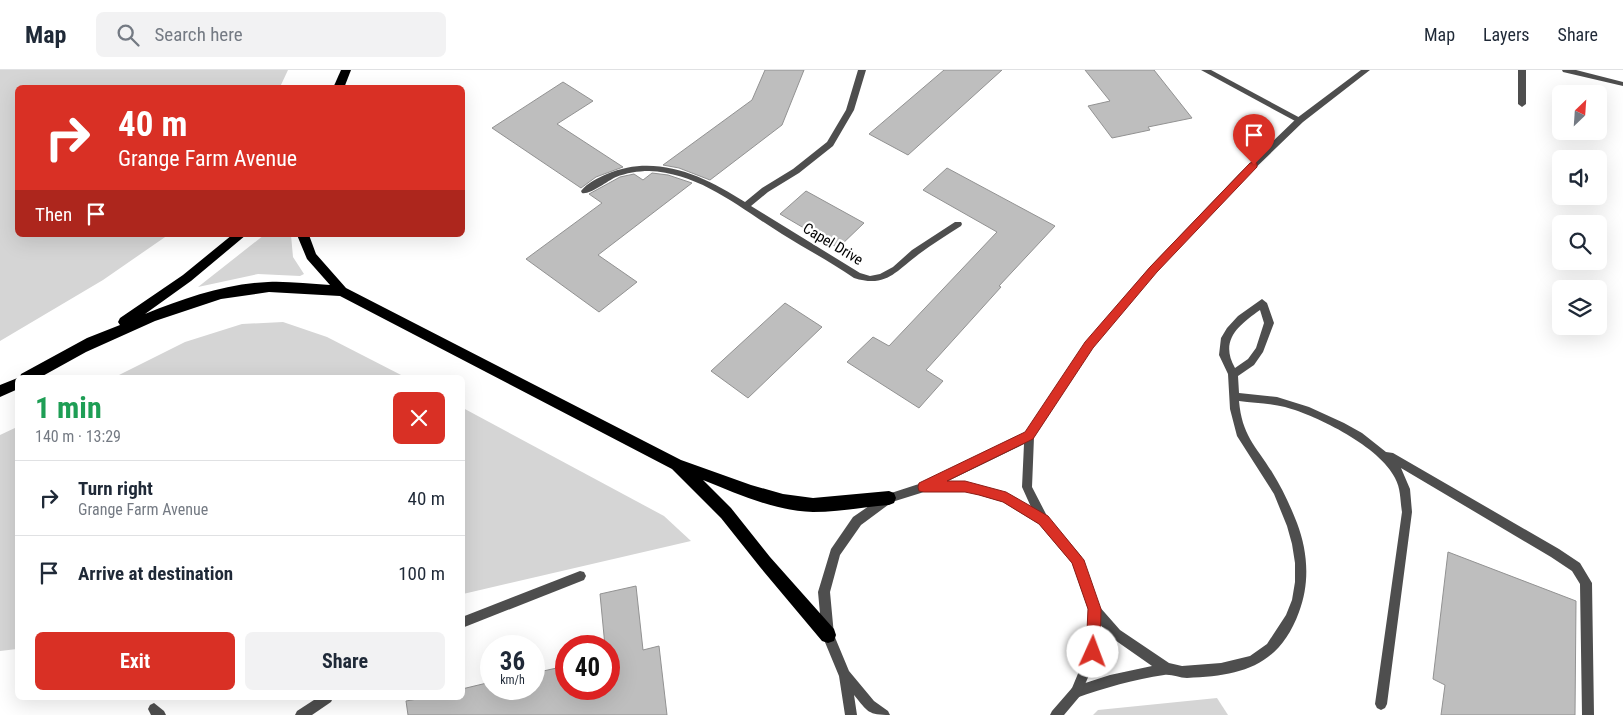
<!DOCTYPE html>
<meta charset="utf-8">
<style>
body{margin:0;font-family:"Roboto Condensed",sans-serif;background:#f2f2f3;color:#1f2937;height:100vh;display:flex;flex-direction:column;font-size:19px;white-space:nowrap}
*{box-sizing:border-box;margin:0}
p{font-size:16px;color:#747a83}
.icon{flex:none;width:28px;height:28px;fill:none;stroke:currentColor;stroke-width:2;stroke-linecap:round;stroke-linejoin:round}
.map{position:relative;flex:1;overflow:hidden}
.side{position:absolute;left:15px;top:305px;width:450px;height:325px;display:flex;flex-direction:column;background:#fff;border-radius:8px;box-shadow:0 5px 20px #0002}
.side>*{flex:none}
.guide{position:absolute;left:15px;top:15px;width:450px;height:152px;border-radius:8px;box-shadow:0 5px 20px #0002;background:#d93025;color:#fff;overflow:hidden}
.needle{width:32px;rotate:25deg}
.fabs{position:absolute;left:1552px;top:15px;display:grid;gap:10px}
.fabs a{display:grid;place-items:center;width:55px;height:55px;border-radius:8px;background:#fff;box-shadow:0 5px 20px #0002;font-size:25px}
.speed{position:absolute;left:480px;top:565px;display:flex;gap:10px;font-size:25px;font-weight:700;text-align:center}
.speed>*{display:grid;place-content:center;width:65px;height:65px;border-radius:50%;background:#fff;box-shadow:0 5px 20px #0002;line-height:1}
.speed small{font-size:12px;font-weight:400}
.speed .limit{border:8px solid #d22;background:#fff;color:#111}
.pin{position:absolute;display:grid;place-items:center;width:42px;height:42px;color:#fff;margin:-51px -21px;border-radius:50% 50% 50% 0;rotate:-45deg;box-shadow:0 0 5px #0007}
.pin .icon{rotate:45deg}
.me{position:absolute;width:55px;margin:-28px;rotate:2deg;stroke-linejoin:round;filter:drop-shadow(0 0 4px #0008)}
.turn{display:flex;align-items:center;gap:18px;height:105px;padding:0 20px;font-size:22px}
.turn .icon{width:65px;height:65px;stroke-width:2.5}
.turn b{display:block;font-size:35px;line-height:42px}
.then{display:flex;align-items:center;height:48px;padding:0 20px;background:#0003;gap:10px;font-size:19px}
.round{display:grid;place-items:center;flex:none;width:52px;height:52px;border-radius:8px;background:#f2f2f3}
.head{display:flex;align-items:center;justify-content:space-between;height:85px;padding:0 20px}
h1{font-size:30px;font-weight:700;line-height:38px;color:#1e9e55}
.button{display:flex;gap:10px;margin-top:auto;padding:10px 20px}
.button a{flex:1;height:58px;border-radius:8px;background:#d93025;color:#fff;font-size:20px;font-weight:700;line-height:58px;text-align:center}
.button a+a{background:#f2f2f3;color:#1f2937}
ul{padding:0;list-style:none}
li{display:flex;align-items:center;gap:15px;height:75px;padding:0 20px;border-top:1px solid #e0e1e3}
li div{flex:1}
li b{display:block;font-size:19px}
li em{font-style:normal}
header{display:flex;align-items:center;gap:30px;box-sizing:border-box;height:70px;padding:0 25px;background:#fff;border-bottom:1px solid #e0e1e3}
header strong{font-size:24px}
nav{display:flex;gap:28px;margin-inline-start:auto;font-size:18px}
.search{width:350px;height:45px;background:#f2f2f3;display:flex;align-items:center;gap:12px;box-sizing:border-box;padding:0 18px;border-radius:8px;color:#747a83;font-size:19px}
.map>svg:first-child{display:block}
</style>
<header>
<strong>Map</strong>
<div class="search"><svg class="icon" aria-label="search" viewBox="0 0 24 24"><circle cx="10" cy="10" r="6"/><path d="M15 15l6 6"/></svg>Search here</div>
<nav><a>Map</a><a>Layers</a><a>Share</a></nav>
</header>
<div class="map">
<svg width="1623" height="645" viewBox="0 0 1623 645">
<rect width="100%" height="100%" fill="#fff"/>
<g fill="#d5d5d5">
<polygon points="0,0 288,0 280,17 18,18 18,165 168,165 103,210 0,271"/>
<polygon points="264,165 291,165 293,187 304,204 300,206 258,204 198,217"/>
<polygon points="283,252 327,267 405,307 115,307 185,272 242,254"/>
<polygon points="463,338 664,446 691,471 463,524"/>
<polygon points="17,357 17,579 0,581 0,365"/>
<polygon points="1217,628 1228,645 1093,645 1098,640"/>
</g>
<g fill="#bebebe" stroke="#929292">
<polygon points="765,0 804,0 782,55 710,110 679,98 663,95 752,30"/>
<polygon points="944,0 1002,0 908,85 869,64"/>
<polygon points="1085,0 1154,0 1192,48 1148,57 1150,60 1112,68 1088,36 1110,31"/>
<polygon points="563,12 593,31 557,54 623,97 596,107 581,118 492,58"/>
<polygon points="947,98 1055,156 999,216 1001,217 926,300 943,311 919,338 847,292 873,267 889,276 997,162 923,120"/>
<polygon points="652,103 668,105 692,113 598,185 637,212 599,242 526,189 602,133 589,124 620,107 634,104 643,110"/>
<polygon points="806,121 864,153 838,178 780,144"/>
<polygon points="785,233 822,257 748,328 711,301"/>
<polygon points="1448,482 1576,531 1575,645 1441,645 1445,615 1433,609"/>
<polygon points="636,516 643,580 659,576 667,645 408,645 406,631 423,628 462,628 462,619 491,612 491,619 534,619 534,603 566,596 566,619 609,619 609,576 605,576 600,524"/>
</g>
<g fill="none" stroke-linecap="round" stroke-linejoin="round">
<g fill="#4e4e4e" fill-rule="evenodd">
<polygon points="1518,0 1526,0 1526,34 1522,37 1518,34"/>
<polygon points="1562,0 1576,0 1623,12 1623,16 1563,2"/>
<path d="M1262 229 1267 233 1274 253 1263 282 1254 295 1238 306 1239 323 1277 327 1309 337 1344 353 1362 363 1386 382 1393 383 1559 479 1580 493 1592 513 1594 645H1582L1580 514 1572 501 1551 487 1401 398 1410 419 1412 442 1387 634 1385 638 1381 640 1377 638 1375 634 1402 442C1400 430 1401 419 1395 408 1380 377 1318 346 1285 337 1270 333 1254 333 1239 331 1242 365 1255 375 1272 402 1282 418 1290 435 1297 453 1308 482 1310 513 1299 542 1279 597 1240 606 1187 608 1179 608 1172 604 1164 605 1135 609 1104 618 1076 628L1072 626 1070 622 1072 618 1076 616 1110 605 1152 596 1112 568 1090 543 1088 539 1090 535 1094 533 1098 535 1120 560 1169 593 1182 596 1221 593 1250 586 1267 574 1286 545 1292 530 1295 512V493L1292 474 1287 456 1274 424 1237 366 1230 339 1228 304 1219 285 1221 268 1227 258 1238 246ZM1260 240 1264 253 1256 278 1248 289 1235 298C1219 270 1239 255 1260 240Z"/>
<polygon points="580,501 584,502 586,506 584,510 462,558 462,547"/>
<polygon points="317,628 333,628 331,632 312,645 295,645 297,641"/>
</g>
<g fill="#4e4e4e" fill-rule="evenodd">
<path d="M858 0H866L854 40 833 76 799 103 768 122 751 136 860 203 870 206 880 204 893 197 912 180 955 152H961L962 154 961 156C947 165 932 174 919 184 895 202 886 218 854 208 831 192 806 179 782 164 741 139 701 103 649 101 638 101 626 103 616 107 607 111 590 125 582 123L581 121C587 113 598 108 607 104 655 83 703 105 745 132L762 118 793 99 827 72 846 40Z"/>
<polygon points="1201,0 1211,0 1304,50 1300,53 1297,52"/>
<polygon points="154,633 164,641 166,645 151,645 148,639 150,635"/>
</g>
<path fill="#4e4e4e" fill-rule="evenodd" d="M1361 0H1370L1303 52 1245 108 1156 201 1092 278 1034 367 1032 417 1047 446 1081 486 1100 539 1099 582 1080 626 1064 645H1050L1052 641 1072 618 1087 582 1088 539 1072 493 1039 454 1003 432 965 421 924 422 892 432 861 455 840 485 830 522 834 565 849 601 874 631 888 641 890 645C868 645 868 642 854 625L857 645H845L839 606 822 565 818 522 831 479 853 447 885 425 925 412 1025 363 1086 272 1150 197 1239 104 1297 48ZM1024 374 1022 417 1031 437C1005 422 978 411 946 412Z"/>
<g fill="#000" fill-rule="evenodd">
<polygon points="341,0 351,0 344,18 333,18"/>
<path d="M232 165H246L191 211 145 244C185 228 225 214 268 212 288 211 309 214 330 215L307 189 297 165H309L316 184 346 218 681 390 751 415 783 424 813 428 889 421 894 423 896 428 894 433 889 435C864 437 838 442 813 442 775 441 738 424 703 410L731 438 770 487 834 559 836 565 834 571 828 573 822 571 760 497 721 448 672 399 340 226 269 222 221 229 155 251 86 282 39 308H18V319L0 327V315L20 307 21 304 87 268 120 255 118 252 120 248 183 205Z"/>
</g>
</g>
<polygon fill="#d93025" stroke="#8d1f18" points="1254,92 1257,93 1257,97 1157,202 1093,278 1033,369 947,411 965,411 1006,422 1048,446 1084,490 1101,539 1100,582 1098,587 1093,589 1088,587 1086,582 1088,539 1072,493 1039,454 1003,432 979,425 965,422 924,422 919,421 918,417 919,413 1025,362 1085,272 1150,197 1250,93"/>
<g text-anchor="middle" stroke-width="4.5" stroke-linejoin="round" paint-order="stroke">
<g font-size="15" fill="#000" stroke="#fff">
<text transform="translate(833 174) rotate(31)" y="5">Capel Drive</text>
</g>
</g>
</svg>
<div class="fabs">
<a><svg class="needle" viewBox="-14 -14 28 28"><path d="M0-13l5 13h-10z" fill="#e53935"/><path d="M0 13l5-13h-10z" fill="#747a83"/></svg></a>
<a><svg class="icon" aria-label="sound" viewBox="0 0 24 24"><path d="M4 9h4l5-4v14l-5-4H4zM17 9q2 3 0 6"/></svg></a>
<a><svg class="icon" aria-label="search" viewBox="0 0 24 24"><circle cx="10" cy="10" r="6"/><path d="M15 15l6 6"/></svg></a>
<a><svg class="icon" aria-label="layers" viewBox="0 0 24 24"><path d="M12 4l9 5-9 5-9-5zM3 14l9 5 9-5"/></svg></a>
</div>
<div class="speed"><div>36<small>km/h</small></div><div class="limit">40</div></div>
<div class="pin" style="left:1254px;top:95px;background:#d93025"><svg class="icon" aria-label="arrive" viewBox="0 0 24 24"><path d="M6 21V4h12l-3 4 3 4H6"/></svg></div>
<svg class="me" style="left:1093px;top:582px" viewBox="-20 -20 40 40"><circle r="19" fill="#fff"/><path d="M0-13L10 11 0 6-10 11z" fill="#d93025"/></svg>
<div class="guide">
<div class="turn"><svg class="icon" aria-label="right" viewBox="0 0 24 24"><path d="M7 20v-9h11M14 6l5 5-5 5"/></svg><div><b>40 m</b>Grange Farm Avenue</div></div>
<div class="then">Then<svg class="icon" aria-label="arrive" viewBox="0 0 24 24"><path d="M6 21V4h12l-3 4 3 4H6"/></svg></div>
</div>
<section class="side">
<div class="head"><div><h1>1 min</h1><p>140 m · 13:29</p></div><a class="round" style="background:#d93025;color:#fff"><svg class="icon" aria-label="close" viewBox="0 0 24 24"><path d="M6 6l12 12M18 6L6 18"/></svg></a></div>
<ul>
<li><svg class="icon" aria-label="right" viewBox="0 0 24 24"><path d="M7 20v-9h11M14 6l5 5-5 5"/></svg><div><b>Turn right</b><p>Grange Farm Avenue</p></div><em>40 m</em></li>
<li><svg class="icon" aria-label="arrive" viewBox="0 0 24 24"><path d="M6 21V4h12l-3 4 3 4H6"/></svg><div><b>Arrive at destination</b></div><em>100 m</em></li>
</ul>
<div class="button"><a>Exit</a><a>Share</a></div>
</section>
</div>
